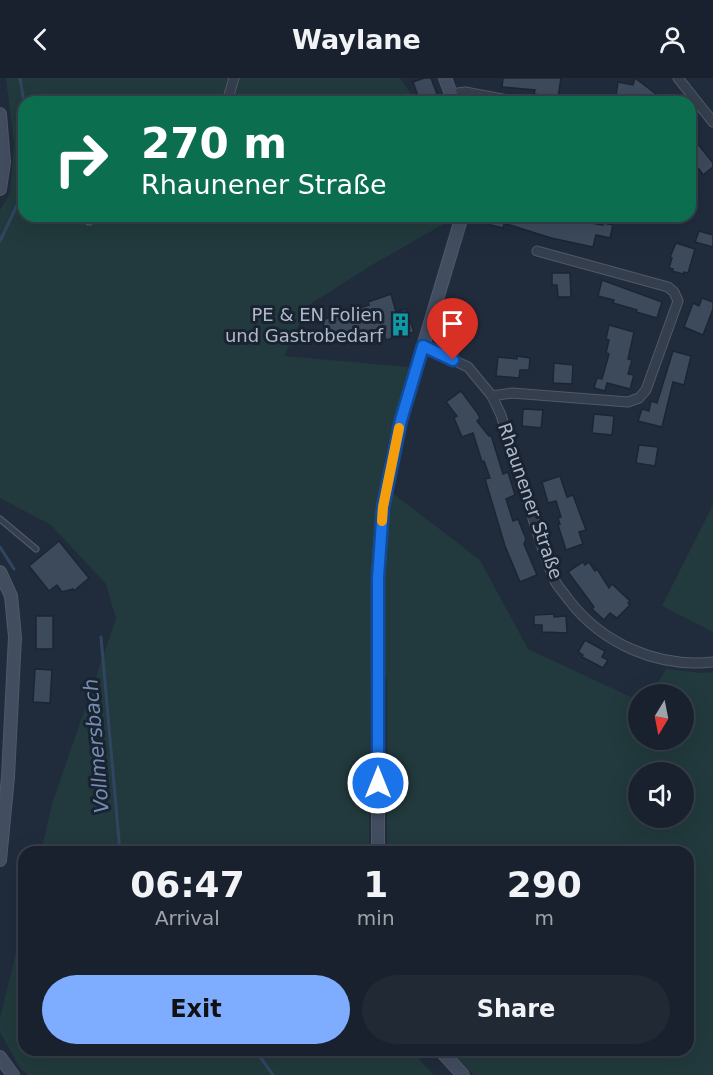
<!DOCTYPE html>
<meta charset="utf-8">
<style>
body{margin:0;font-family:"DejaVu Sans",sans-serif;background:#212935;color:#f1f3f6;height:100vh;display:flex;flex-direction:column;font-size:22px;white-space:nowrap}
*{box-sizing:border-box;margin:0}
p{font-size:20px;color:#9fa3aa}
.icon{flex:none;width:33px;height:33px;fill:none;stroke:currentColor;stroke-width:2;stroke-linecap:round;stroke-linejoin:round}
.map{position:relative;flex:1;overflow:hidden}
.panel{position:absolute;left:18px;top:768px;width:676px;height:210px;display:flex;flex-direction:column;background:#18212d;border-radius:18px;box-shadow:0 6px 24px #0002,0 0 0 2px #363e49}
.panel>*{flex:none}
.top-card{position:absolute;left:18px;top:18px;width:678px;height:126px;border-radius:18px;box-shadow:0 6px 24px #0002,0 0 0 2px #363e49;background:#0b6e4f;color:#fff;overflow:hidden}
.needle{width:39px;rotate:190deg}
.buttons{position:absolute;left:628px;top:606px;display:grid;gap:12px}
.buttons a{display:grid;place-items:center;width:66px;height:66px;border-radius:50%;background:#18212d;box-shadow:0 6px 24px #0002,0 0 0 2px #363e49;font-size:30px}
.pin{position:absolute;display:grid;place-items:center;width:51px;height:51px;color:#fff;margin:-62px -26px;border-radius:50% 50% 50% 0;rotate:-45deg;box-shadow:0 0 6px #0007}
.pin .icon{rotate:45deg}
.me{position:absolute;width:66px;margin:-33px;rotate:0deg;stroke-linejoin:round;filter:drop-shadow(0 0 4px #0008)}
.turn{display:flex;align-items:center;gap:21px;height:126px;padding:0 24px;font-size:27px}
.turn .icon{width:78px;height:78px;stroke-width:2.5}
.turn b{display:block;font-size:42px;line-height:51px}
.eta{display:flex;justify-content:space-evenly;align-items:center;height:102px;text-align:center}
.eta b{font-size:36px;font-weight:700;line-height:42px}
.primary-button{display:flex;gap:12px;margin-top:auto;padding:12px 24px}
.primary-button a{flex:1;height:69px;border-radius:36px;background:#7eadff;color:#111;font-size:24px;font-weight:700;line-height:69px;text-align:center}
.primary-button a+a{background:#212935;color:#f1f3f6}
header{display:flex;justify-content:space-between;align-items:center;height:78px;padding:0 24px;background:#18212d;font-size:27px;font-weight:700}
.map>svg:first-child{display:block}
</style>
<header><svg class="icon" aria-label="back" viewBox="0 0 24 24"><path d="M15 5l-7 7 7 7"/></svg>Waylane<svg class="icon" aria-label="person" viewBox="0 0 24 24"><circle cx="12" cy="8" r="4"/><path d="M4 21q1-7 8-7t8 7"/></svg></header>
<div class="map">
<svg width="713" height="997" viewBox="0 0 713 997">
<rect width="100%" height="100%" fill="#202c3c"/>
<g fill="#223a3d" fill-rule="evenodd">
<path d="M6 0H400L416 24H24V138H446L444 146 372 187 309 227 284 278 409 289 388 365 381 401 391 414 480 482 528 571 635 621 639 619V662H684V616H644L655 610 666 591 702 595 713 594V997H474L448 972H688V774H387V601L371 589 369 774H41L52 726 116 541 106 506 51 447 0 420V132L10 115 14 66ZM639 694H684V740H639Z"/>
<polygon points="713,427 713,554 662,528"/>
<polygon points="24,841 24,972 413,972 422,985 434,997 28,997 20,990 0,954 0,940"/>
</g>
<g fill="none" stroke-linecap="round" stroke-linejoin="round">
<g stroke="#314563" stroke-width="3">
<polyline points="20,0 24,24"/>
<polyline points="0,163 19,123 24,49"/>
<polyline points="0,469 14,491"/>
<polyline points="101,559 120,774"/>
<polyline points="255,972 273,997"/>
</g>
</g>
<g fill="#3c4a5c" stroke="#1c2533" stroke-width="1.5">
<polygon points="424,0 431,0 440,24 420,24 413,4"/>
<polygon points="503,0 561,0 558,20 534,16 535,12 502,9"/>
<polygon points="635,0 660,19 656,24 615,24 618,4 633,7"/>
<polygon points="690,56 713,85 713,89 703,97 699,91 690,99"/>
<polygon points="485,138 539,138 555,142 556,139 603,147 603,145 613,147 610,160 596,157 593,169 551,160 510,147 504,146 503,150 487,146 488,142 484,141"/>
<polygon points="699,153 713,157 713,169 695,164"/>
<polygon points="676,165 695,171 688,195 684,194 683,196 672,193 673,191 669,190 672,180 670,179"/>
<polygon points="552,195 570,195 571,219 558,219 557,207 552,207"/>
<polygon points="602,202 662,224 657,240 636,234 637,232 613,225 614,222 598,218"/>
<polygon points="391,216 396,234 406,231 414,254 386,262 382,250 330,266 322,242 369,227 368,224"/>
<polygon points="702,220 713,224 713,231 703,257 684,249 693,225 699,228"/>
<polygon points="609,247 634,254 628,281 632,282 628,296 634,297 630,311 607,305 605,313 594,310 597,300 602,301 609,276 606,275 609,262 606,261"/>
<polygon points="673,273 691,278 684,307 673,304 662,349 638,343 642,331 649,333 651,323 657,325"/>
<polygon points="517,278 530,280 529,292 520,292 519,300 496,298 498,279 517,281"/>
<polygon points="554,285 573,287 572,306 553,305"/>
<polygon points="461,313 476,333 480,340 477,343 489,358 491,357 503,396 508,394 515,417 506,421 513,443 518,441 526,461 524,466 537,497 520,504 505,468 485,401 490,400 484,383 482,384 473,355 462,359 454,340 457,338 446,324"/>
<polygon points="523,331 543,332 541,350 522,348"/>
<polygon points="594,336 614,338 612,357 592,355"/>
<polygon points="639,367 658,369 655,388 636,385"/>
<polygon points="560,398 567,419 573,417 586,452 579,454 583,466 566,472 558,447 560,446 558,440 561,439 556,423 548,425 542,404"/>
<polygon points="59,463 89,500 74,513 73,511 62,514 57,507 49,513 29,488"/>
<polygon points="583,484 585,487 589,484 595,493 597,491 609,510 612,506 630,523 628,525 630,527 617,540 610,535 604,542 592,531 594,529 568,494"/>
<polygon points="554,536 554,539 566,538 567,555 542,554 542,547 534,547 534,537"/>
<rect x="36" y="538" width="17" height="33"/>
<polygon points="585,562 605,573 602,579 608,582 603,590 582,579 583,577 578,574"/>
<polygon points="35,591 52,592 50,625 33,624"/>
</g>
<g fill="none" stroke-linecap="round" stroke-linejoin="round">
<defs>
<polyline id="lane" points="0,441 36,471"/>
<g id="street">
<polyline points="678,0 713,44"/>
<polyline points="451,16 465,14 519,24"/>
<polyline points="227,24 234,0"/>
<polyline points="89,142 91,138"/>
<path d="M423 268 468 289 492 318 501 337C511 369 521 402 531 434 538 457 545 481 555 503 558 509 564 515 568 521 602 566 658 590 713 584"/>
<polyline points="492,318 512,315 628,324 639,320 646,312 678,223 674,214 668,209 537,173"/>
</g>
<g id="secondary">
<polyline points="445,0 454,24"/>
<polyline points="0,36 4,84 0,111"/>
<polyline points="0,494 11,518 15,559 8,699 0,782"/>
<polyline points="378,774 378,499 383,429 401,342 462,138"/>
<polyline points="440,972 463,997"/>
<polyline points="0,979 13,997"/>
</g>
</defs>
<use href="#lane" stroke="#505967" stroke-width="7"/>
<use href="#street" stroke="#505967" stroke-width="11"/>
<use href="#secondary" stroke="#505967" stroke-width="14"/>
<use href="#lane" stroke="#343e4c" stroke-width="4.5"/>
<use href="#street" stroke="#343e4c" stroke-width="9"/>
<use href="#secondary" stroke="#424d60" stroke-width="12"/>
</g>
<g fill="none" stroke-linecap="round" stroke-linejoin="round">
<defs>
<polyline id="route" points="378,705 378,500 383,429 401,342 423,268 453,282"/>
</defs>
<use href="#route" stroke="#114b97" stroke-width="15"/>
<use href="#route" stroke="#1a73e8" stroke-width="10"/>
<polyline stroke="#f59e0b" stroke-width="10" points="382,443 383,429 399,350"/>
</g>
<defs>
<symbol id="building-bare" viewBox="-9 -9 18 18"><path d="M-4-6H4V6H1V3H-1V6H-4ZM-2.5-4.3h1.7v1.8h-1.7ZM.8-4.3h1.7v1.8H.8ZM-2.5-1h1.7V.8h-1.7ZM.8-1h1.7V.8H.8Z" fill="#0f9aa8" stroke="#1a2331" stroke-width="2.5" paint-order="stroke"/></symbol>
</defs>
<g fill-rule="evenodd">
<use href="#building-bare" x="384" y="230" width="33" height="33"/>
</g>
<g text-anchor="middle" stroke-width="6" stroke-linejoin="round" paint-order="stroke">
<g font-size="18" fill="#b0b9c8" stroke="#1a2331" text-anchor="end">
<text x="383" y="243">PE &amp; EN Folien<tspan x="383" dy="21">und Gastrobedarf</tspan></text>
</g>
<g font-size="18" fill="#b0b9c8" stroke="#1a2331">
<text transform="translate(530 423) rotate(71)" y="6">Rhaunener Straße</text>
</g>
<g font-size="20" font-style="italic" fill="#758eb2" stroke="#1a2331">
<text transform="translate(96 668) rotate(-95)" y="7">Vollmersbach</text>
</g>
</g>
</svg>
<div class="buttons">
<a><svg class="needle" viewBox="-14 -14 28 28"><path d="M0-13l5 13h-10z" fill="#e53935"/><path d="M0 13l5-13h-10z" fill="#9fa3aa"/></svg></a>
<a><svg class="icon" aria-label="sound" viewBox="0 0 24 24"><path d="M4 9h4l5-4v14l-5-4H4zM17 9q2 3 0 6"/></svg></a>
</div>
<div class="pin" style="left:453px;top:282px;background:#d93025"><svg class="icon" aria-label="arrive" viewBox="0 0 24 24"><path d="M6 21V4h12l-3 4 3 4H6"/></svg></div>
<svg class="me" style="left:378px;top:705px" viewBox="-20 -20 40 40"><circle r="17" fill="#1a73e8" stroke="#fff" stroke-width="3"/><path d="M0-11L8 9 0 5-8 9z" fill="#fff"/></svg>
<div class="top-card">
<div class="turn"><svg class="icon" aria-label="right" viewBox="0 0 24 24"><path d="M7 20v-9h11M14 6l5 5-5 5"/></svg><div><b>270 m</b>Rhaunener Straße</div></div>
</div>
<section class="panel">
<div class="eta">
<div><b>06:47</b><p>Arrival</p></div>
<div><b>1</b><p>min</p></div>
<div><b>290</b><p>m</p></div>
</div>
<div class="primary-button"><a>Exit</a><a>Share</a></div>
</section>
</div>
